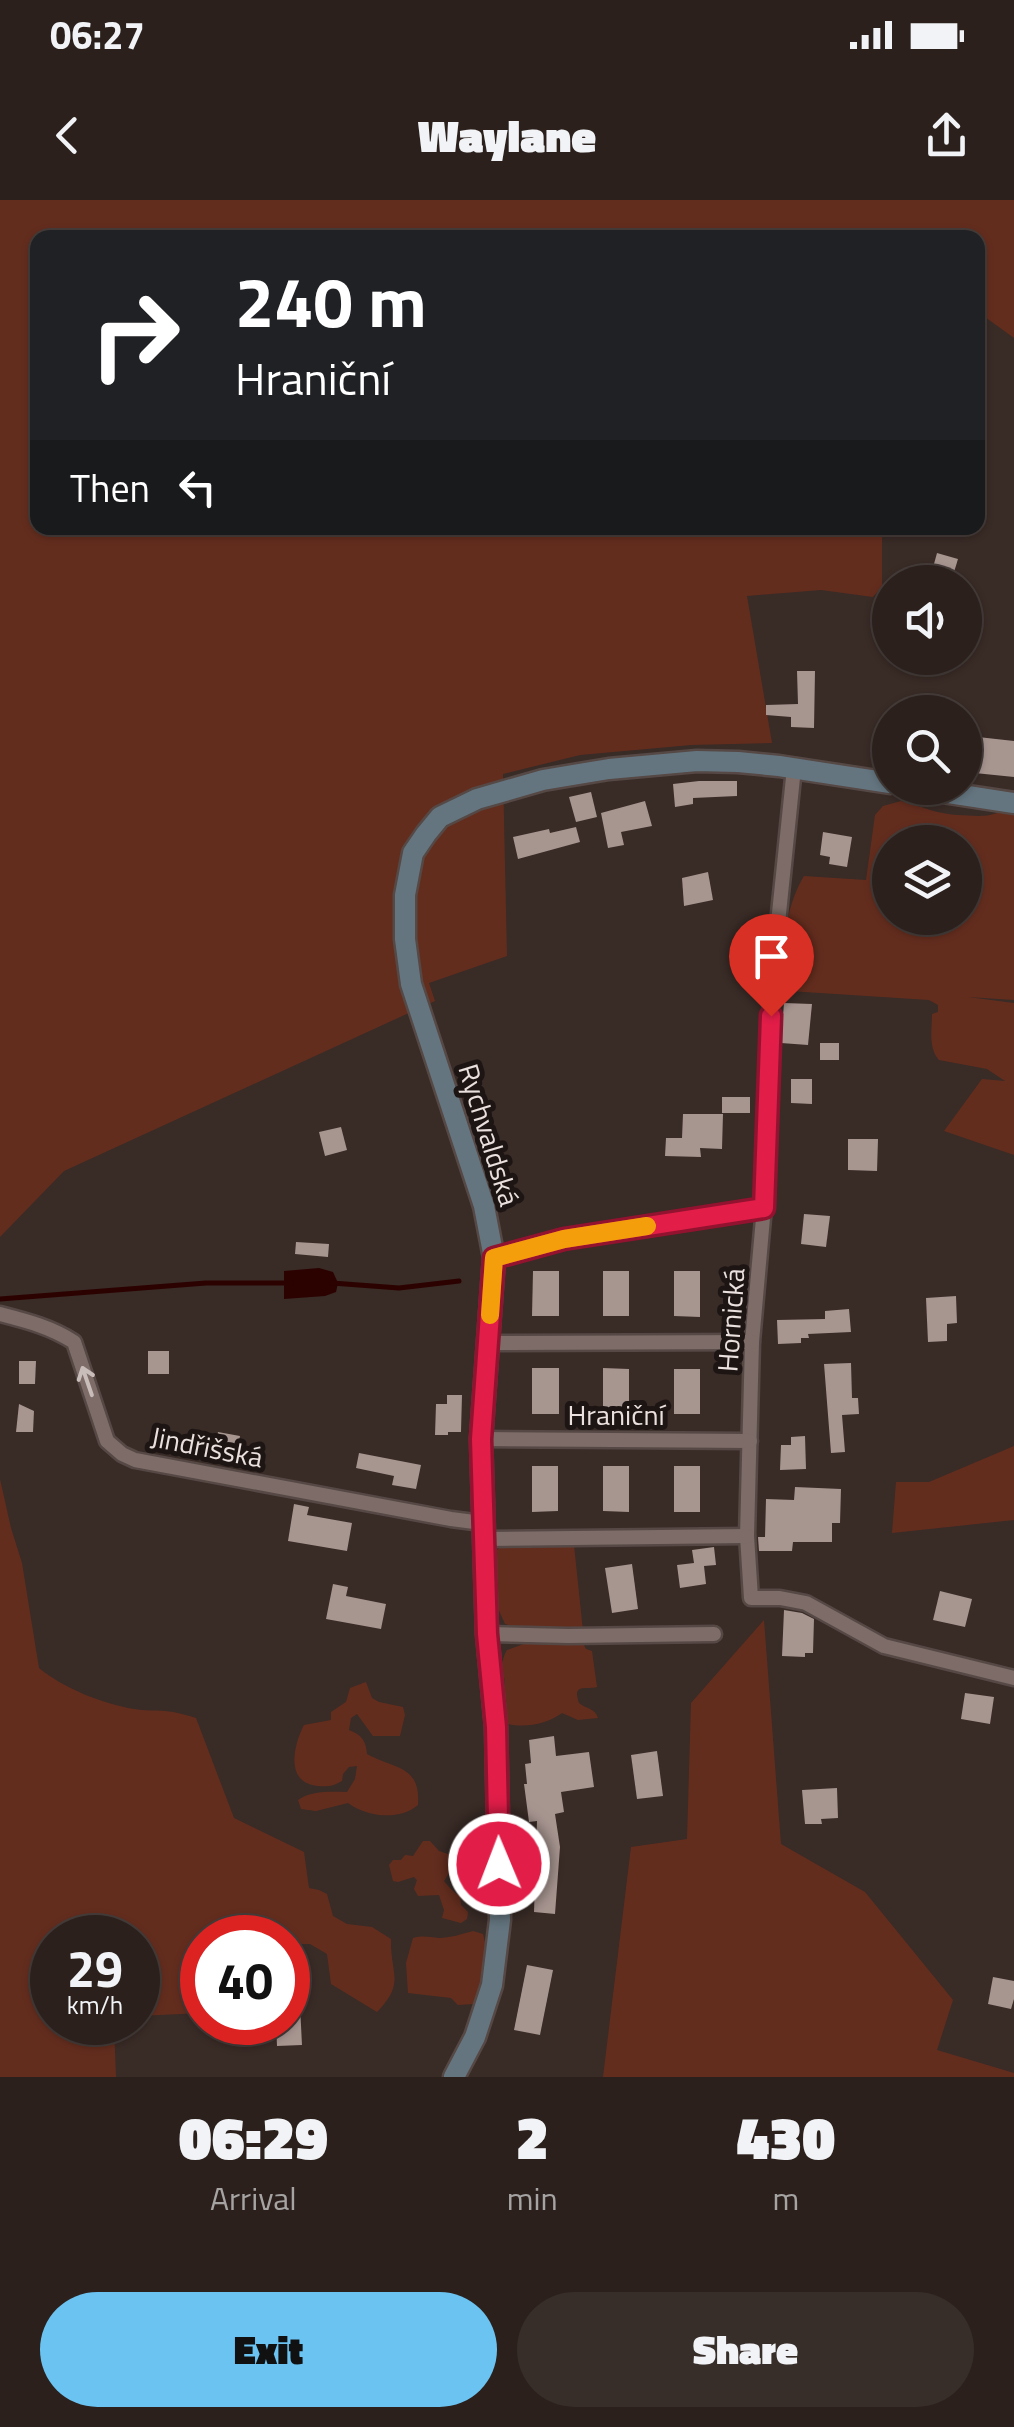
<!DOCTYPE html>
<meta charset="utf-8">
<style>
body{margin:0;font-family:"Titillium Web",sans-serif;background:#372d29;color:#f1f3f6;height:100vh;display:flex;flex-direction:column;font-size:38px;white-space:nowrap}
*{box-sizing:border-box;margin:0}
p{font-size:32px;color:#a6a3a3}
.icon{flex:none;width:55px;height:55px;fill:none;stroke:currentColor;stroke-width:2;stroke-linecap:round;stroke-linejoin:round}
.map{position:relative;height:1877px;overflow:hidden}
.drawer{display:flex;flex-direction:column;background:#2b201c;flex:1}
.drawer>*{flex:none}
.top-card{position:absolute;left:30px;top:30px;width:955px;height:305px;border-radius:20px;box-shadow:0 2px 8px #0004,0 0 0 2px #473e3b;background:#202124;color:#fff;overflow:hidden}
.fabs{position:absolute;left:872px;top:365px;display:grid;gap:20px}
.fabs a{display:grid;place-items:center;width:110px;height:110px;border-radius:50%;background:#2b201c;box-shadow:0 2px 8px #0004,0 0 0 2px #473e3b;font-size:50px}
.speed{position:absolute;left:30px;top:1715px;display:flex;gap:20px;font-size:50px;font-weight:700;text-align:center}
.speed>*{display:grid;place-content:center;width:130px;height:130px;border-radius:50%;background:#2b201c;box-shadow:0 2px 8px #0004,0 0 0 2px #473e3b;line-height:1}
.speed small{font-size:25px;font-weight:400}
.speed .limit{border:15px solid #d22;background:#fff;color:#111}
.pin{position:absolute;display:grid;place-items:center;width:85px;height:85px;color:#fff;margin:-102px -42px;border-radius:50% 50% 50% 0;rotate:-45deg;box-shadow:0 0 10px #0007}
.pin .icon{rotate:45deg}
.me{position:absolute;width:110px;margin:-55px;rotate:359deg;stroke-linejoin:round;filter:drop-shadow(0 0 8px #0008)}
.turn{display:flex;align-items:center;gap:35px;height:210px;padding:0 40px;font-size:45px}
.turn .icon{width:130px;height:130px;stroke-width:2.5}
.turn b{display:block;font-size:70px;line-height:85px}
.then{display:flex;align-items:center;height:95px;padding:0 40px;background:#0003;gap:20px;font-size:38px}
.eta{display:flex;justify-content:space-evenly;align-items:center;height:170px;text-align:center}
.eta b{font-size:60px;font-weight:800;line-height:70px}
.action{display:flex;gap:20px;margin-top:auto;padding:20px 40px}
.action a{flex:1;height:115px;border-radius:60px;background:#6bc3f2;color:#111;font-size:40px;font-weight:800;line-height:115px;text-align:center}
.action a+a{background:#372d29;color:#f1f3f6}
.status{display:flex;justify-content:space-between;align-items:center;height:70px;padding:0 50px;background:#2b201c;direction:ltr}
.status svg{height:28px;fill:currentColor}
header{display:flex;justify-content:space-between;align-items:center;height:130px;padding:0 40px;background:#2b201c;font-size:45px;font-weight:800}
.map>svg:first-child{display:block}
</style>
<div class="status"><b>06:27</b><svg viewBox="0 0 49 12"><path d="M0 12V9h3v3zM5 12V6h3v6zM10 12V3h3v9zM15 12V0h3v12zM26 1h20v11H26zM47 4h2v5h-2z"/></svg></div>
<header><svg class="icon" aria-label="back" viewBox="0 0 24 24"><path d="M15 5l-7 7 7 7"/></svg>Waylane<svg class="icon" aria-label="share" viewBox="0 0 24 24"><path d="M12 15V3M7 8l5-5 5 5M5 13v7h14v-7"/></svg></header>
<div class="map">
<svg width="1014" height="1877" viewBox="0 0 1014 1877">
<rect width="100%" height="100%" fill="#392b26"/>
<g fill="#632d1e" fill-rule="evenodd">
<polygon points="0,0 1014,0 1014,138 978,112 978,38 38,38 38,328 882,328 882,387 873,397 821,390 747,396 772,543 691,545 580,555 503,574 507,756 429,783 435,801 64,971 0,1037"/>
<path d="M901 601C920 606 937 614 957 615 967 615 980 617 990 615 1000 613 1003 610 1014 612V800L968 797 1014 803V955L944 931 982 879 1005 881 987 869 939 860C928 848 932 829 932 814L938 812V805L929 800 789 791 781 788C778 757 787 703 804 676L866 680 875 615 883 606ZM890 642H965V718H890Z"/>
<polygon points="1014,1246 1014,1320 892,1333 896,1282 929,1282"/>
<path d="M0 1279 11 1328 22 1363 39 1468C63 1488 103 1504 134 1509 144 1511 155 1510 165 1511 176 1512 186 1515 196 1518L234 1618 304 1652 309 1688 319 1690 327 1694 333 1716 347 1724 372 1727 391 1739C390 1774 406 1782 377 1812L331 1784 327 1754 310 1744H288V1738H202V1813L138 1816V1738H52V1822L119 1823 114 1825 116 1877H0Z"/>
<polygon points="512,1343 550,1347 574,1345 583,1431 521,1428 505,1424 497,1406 497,1350 502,1345"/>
<polygon points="764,1420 781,1644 865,1692 953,1800 937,1850 1014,1873 1014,1877 603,1877 631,1647 687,1639 691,1503"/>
<path d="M529 1442 583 1443 586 1449 592 1451 597 1487C585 1490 572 1483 579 1503 586 1509 595 1508 598 1518L578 1520 562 1513C547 1524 523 1529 505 1523 504 1510 505 1498 505 1485 504 1471 499 1463 507 1450Z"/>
<path d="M366 1482 372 1498 379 1502 403 1507 405 1515 400 1536H373L357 1514 351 1518 349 1530C362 1535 366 1541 367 1554 394 1569 421 1565 418 1605 399 1621 367 1617 348 1603L316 1611 301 1609 298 1600C313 1590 330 1592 347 1592L355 1579 357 1566 349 1567 343 1574 342 1581C333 1586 328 1587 318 1586 285 1583 293 1546 304 1525L331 1520V1512L346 1502 350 1488Z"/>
<path d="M423 1641H430L439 1651 451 1655 453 1667 444 1681C448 1686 454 1693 460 1696L461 1705 468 1712 467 1719 461 1723 442 1718 444 1710 439 1695 418 1696 414 1689 417 1680 414 1677 398 1682 393 1681 389 1665 393 1660H401L405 1655 413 1656Z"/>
<path d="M473 1731 483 1734C490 1759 485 1781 474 1804L458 1805 451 1798 408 1793 406 1763 413 1738C423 1735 429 1737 439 1738 450 1738 462 1734 473 1731Z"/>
</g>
<polygon fill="#2b0200" points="319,1068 333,1072 338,1083 336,1092 325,1096 284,1099 284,1071"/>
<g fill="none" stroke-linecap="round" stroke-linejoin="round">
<g stroke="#2b0200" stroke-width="5">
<polyline points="332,1083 399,1088 459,1081"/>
<polyline points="0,1099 206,1083 291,1083"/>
</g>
</g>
<g fill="#a79590">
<polygon points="937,353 958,359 951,382 929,382"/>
<polygon points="797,471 815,471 814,528 791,527 791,517 766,515 766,505 798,504"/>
<polygon points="978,537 1014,541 1014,577 965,572 965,543 977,544"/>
<polygon points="699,581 737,581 737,596 693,598 693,604 675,607 673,584"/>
<polygon points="591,592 597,617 576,622 569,597"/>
<polygon points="645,601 652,626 621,632 624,645 608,648 601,613"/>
<polygon points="576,627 580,642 518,659 513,637 549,629 550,633"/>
<polygon points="823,632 852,637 847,667 829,664 830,657 820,655"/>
<polygon points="708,672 713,700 684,706 682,678"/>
<polygon points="784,803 812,804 808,845 781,843"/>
<rect x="820" y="843" width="19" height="17"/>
<polygon points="791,879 812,879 812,904 791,903"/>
<rect x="722" y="897" width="28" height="16"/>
<polygon points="683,914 723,914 722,949 700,948 701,957 665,956 666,938 682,938"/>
<polygon points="341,927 347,950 325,956 319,932"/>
<polygon points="848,939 878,939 877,971 848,970"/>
<polygon points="804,1014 830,1016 826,1047 801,1044"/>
<polygon points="296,1042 329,1044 328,1057 295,1054"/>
<polygon points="533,1071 559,1071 559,1116 532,1116"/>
<rect x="603" y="1071" width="26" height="45"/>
<polygon points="674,1071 700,1071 700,1117 674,1116"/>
<polygon points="956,1096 957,1123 947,1124 947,1141 928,1142 926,1098"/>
<polygon points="849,1109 851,1132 808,1134 809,1138 801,1138 801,1143 778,1144 777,1120 825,1119 825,1111"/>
<rect x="148" y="1151" width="21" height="23"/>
<polygon points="19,1161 36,1161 35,1184 19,1184"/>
<polygon points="851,1163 852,1198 858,1198 859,1214 842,1215 845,1252 831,1253 824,1164"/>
<rect x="532" y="1168" width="27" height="46"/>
<polygon points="603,1168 629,1169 629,1214 603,1214"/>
<rect x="674" y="1169" width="26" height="45"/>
<polygon points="447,1195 462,1195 461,1232 448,1232 448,1235 435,1235 436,1204 447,1204"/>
<polygon points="19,1204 34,1211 33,1232 16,1232"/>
<polygon points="218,1232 240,1236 236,1259 213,1254"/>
<polygon points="805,1236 806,1269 780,1270 781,1245 791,1245 791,1237"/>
<polygon points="359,1253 421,1265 416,1289 392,1285 394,1276 356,1268"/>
<polygon points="532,1266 558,1266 558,1311 532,1312"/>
<polygon points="603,1266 629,1266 629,1312 603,1311"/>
<rect x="674" y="1266" width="26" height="46"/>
<polygon points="795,1287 841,1289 840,1323 832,1323 832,1342 793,1342 792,1351 759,1351 758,1337 765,1337 766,1299 794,1300"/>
<polygon points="294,1304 309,1307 307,1315 352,1323 347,1351 288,1341"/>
<polygon points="714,1347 716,1365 704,1366 706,1384 680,1388 677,1365 694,1363 692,1350"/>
<polygon points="632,1364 638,1409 612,1413 605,1368"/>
<polygon points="333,1384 348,1387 346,1396 386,1404 381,1429 326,1419"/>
<polygon points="940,1391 972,1399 965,1427 933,1420"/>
<polygon points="784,1410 802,1413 814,1419 813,1453 805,1453 805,1457 782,1456"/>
<polygon points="965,1493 994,1497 990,1524 961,1519"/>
<polygon points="554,1536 556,1556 589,1552 594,1587 561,1592 564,1612 555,1614 560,1647 555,1714 534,1712 537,1621 529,1622 524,1584 527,1584 525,1564 531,1563 529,1540"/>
<polygon points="657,1551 663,1596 637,1599 631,1555"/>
<polygon points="837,1588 838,1618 821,1619 822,1624 805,1624 802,1590"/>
<polygon points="527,1765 553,1770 540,1835 514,1830"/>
<polygon points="993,1777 1014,1781 1014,1799 1011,1809 988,1804"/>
<polygon points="288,1805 300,1805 302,1845 277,1846 276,1822 288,1822"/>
</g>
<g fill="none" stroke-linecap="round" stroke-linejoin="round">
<defs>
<g id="street">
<polyline points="794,568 772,781 764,1007 752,1142 747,1336 751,1398 780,1398 806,1403 884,1446 1014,1478"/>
<polyline points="494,1058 564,1039 764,1007"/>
<path d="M0 1114C27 1121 51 1127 74 1142L107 1241 122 1254 135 1260 451 1319 482 1323"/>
<polyline points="489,1143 752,1142"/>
<polyline points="481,1239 750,1241"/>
<polyline points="483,1339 747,1336"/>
<polyline points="487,1434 568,1436 714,1434"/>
</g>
<g id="secondary">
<polyline points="916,588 1014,603"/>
<polyline points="454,1877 475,1837 492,1785 500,1720 496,1527 487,1434 481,1239 494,1058 484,1006 411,784 405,739 405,695 413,653 426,634 440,617 477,599 543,580 609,569 697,561 738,562 779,566 890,583"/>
</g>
</defs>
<use href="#street" stroke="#554845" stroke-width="19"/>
<use href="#secondary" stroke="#554845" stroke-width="25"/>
<use href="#street" stroke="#7d6c67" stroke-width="14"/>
<use href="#secondary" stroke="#64757f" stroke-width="20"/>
</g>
<defs><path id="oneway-shaft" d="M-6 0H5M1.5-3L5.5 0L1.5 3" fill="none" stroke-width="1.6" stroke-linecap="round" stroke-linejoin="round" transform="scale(2.5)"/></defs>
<use stroke="#c9bdba" href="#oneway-shaft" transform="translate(87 1181) rotate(-109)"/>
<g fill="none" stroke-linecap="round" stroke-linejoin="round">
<defs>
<polyline id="route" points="499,1664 496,1527 487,1434 481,1239 494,1058 564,1039 764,1008 771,816"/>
</defs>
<use href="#route" stroke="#92132f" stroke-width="25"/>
<use href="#route" stroke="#e11d48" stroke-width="18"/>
<polyline stroke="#f59e0b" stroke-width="18" points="490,1115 494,1058 564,1039 647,1026"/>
</g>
<g text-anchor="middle" stroke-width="10" stroke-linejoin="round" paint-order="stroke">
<g font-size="28" fill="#eae0dd" stroke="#1c1513">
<text transform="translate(489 935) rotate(73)" y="10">Rychvaldská</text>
<text transform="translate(731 1120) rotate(-86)" y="10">Hornická</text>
<text x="616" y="1225">Hraniční</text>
<text transform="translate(207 1247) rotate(11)" y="10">Jindřišská</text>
</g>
</g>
</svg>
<div class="fabs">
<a><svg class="icon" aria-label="sound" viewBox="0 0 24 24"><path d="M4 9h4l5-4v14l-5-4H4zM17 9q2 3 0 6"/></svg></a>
<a><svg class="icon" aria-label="search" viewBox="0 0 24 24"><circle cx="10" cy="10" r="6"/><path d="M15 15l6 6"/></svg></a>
<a><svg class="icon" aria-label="layers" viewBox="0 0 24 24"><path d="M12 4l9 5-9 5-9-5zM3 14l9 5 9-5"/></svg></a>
</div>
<div class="speed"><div>29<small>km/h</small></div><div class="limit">40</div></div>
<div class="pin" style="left:771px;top:816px;background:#d93025"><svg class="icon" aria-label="arrive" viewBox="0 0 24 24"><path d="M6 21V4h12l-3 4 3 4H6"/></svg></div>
<svg class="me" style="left:499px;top:1664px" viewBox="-20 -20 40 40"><circle r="17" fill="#e11d48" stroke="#fff" stroke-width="3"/><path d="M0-11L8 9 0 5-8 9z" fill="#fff"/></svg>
<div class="top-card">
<div class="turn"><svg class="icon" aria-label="right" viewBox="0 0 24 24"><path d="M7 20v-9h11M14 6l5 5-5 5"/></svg><div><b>240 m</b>Hraniční</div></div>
<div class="then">Then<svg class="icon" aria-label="left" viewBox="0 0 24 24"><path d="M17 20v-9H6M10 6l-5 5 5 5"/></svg></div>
</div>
</div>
<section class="drawer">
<div class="eta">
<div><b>06:29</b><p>Arrival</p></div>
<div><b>2</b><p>min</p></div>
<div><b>430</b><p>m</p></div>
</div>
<div class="action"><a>Exit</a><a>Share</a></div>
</section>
